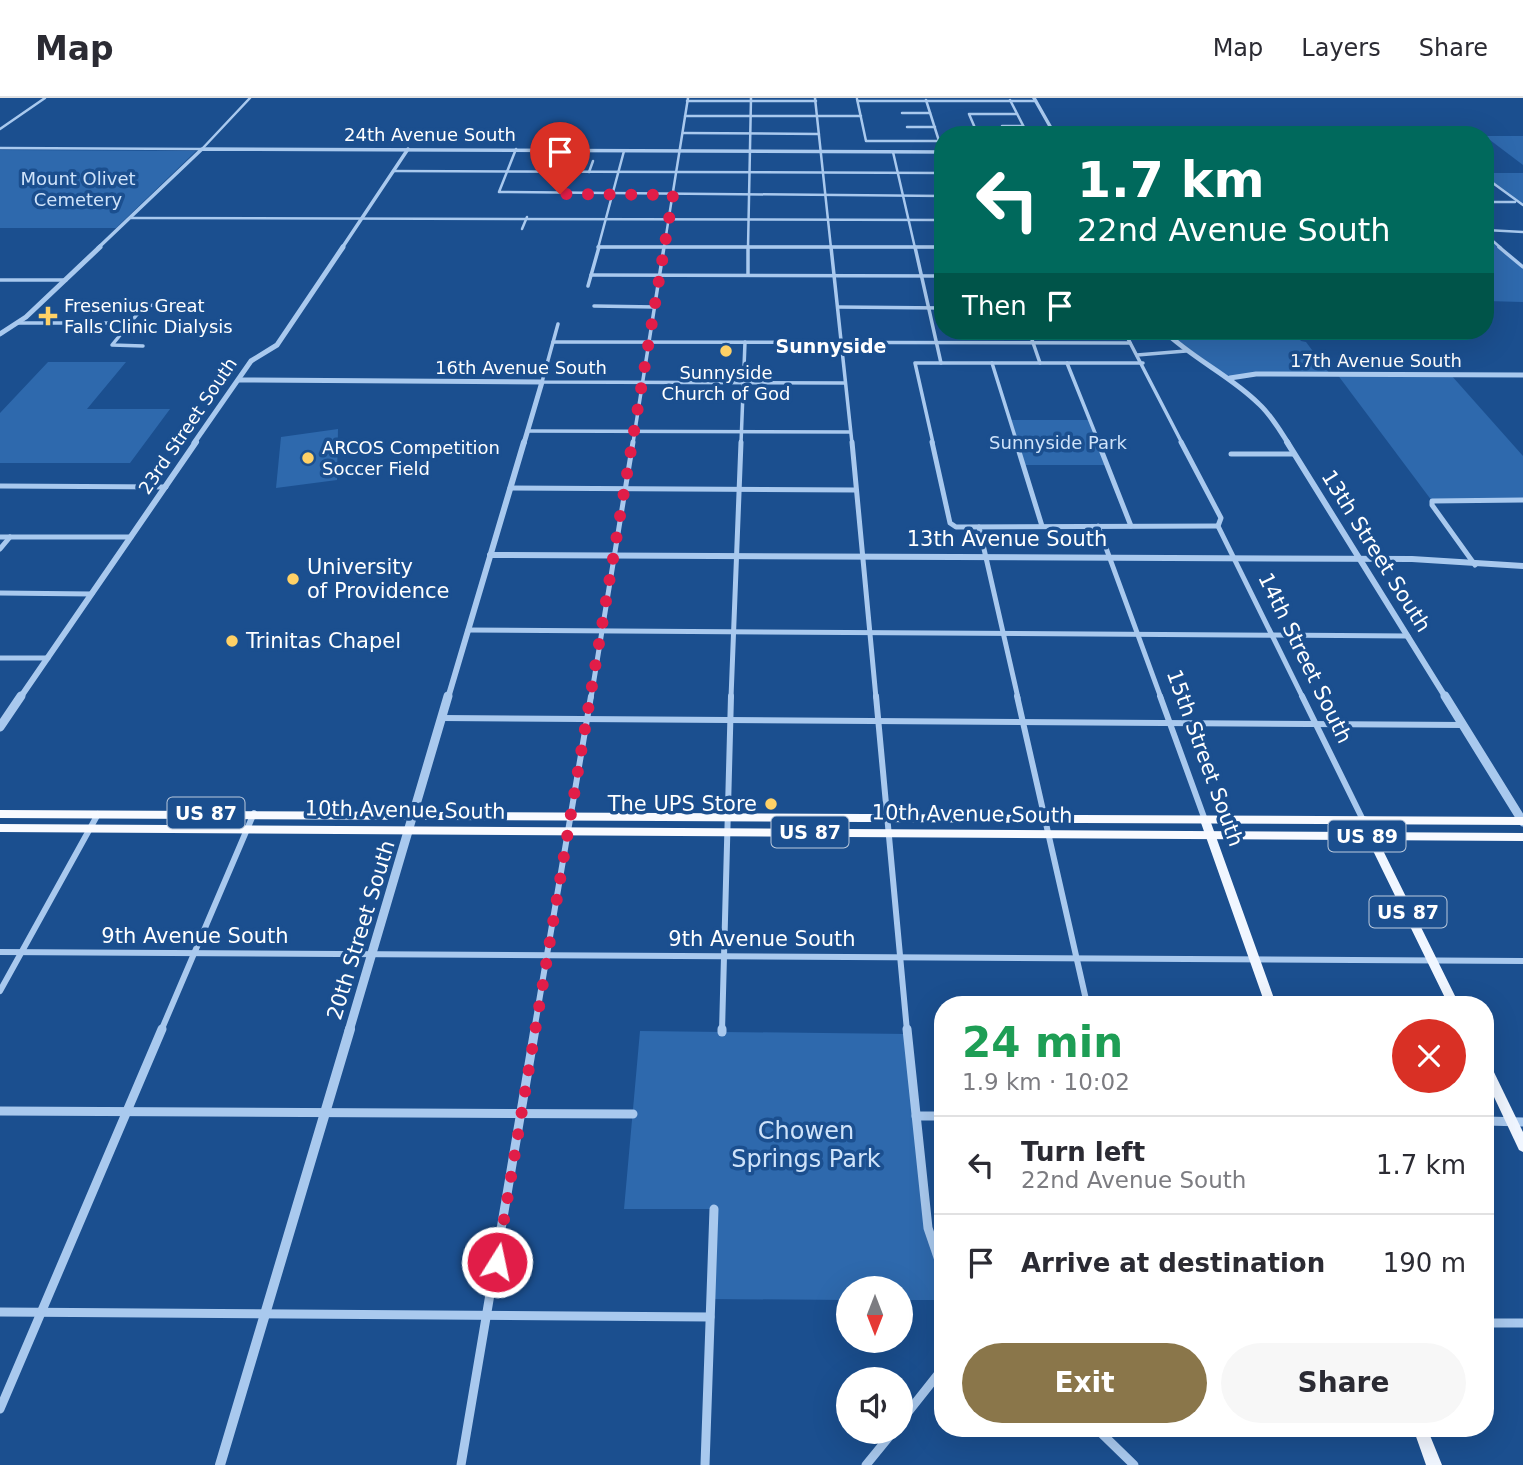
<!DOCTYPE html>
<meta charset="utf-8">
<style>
body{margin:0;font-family:"DejaVu Sans",sans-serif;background:#f7f7f7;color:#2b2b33;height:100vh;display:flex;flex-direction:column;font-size:26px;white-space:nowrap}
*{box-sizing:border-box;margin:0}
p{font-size:23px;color:#7c7c81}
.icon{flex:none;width:38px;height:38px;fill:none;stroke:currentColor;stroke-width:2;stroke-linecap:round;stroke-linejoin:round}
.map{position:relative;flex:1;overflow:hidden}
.drawer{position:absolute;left:934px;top:898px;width:560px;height:441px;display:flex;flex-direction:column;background:#fff;border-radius:28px;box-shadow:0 7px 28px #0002}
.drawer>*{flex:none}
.top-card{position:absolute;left:934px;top:28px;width:560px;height:214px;border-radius:28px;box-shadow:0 7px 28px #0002;background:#00695c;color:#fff;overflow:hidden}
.needle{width:46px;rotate:180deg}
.fabs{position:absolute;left:836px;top:1178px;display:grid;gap:14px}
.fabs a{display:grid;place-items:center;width:77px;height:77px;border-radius:50%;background:#fff;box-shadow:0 7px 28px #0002;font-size:35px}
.pin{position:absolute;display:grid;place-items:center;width:60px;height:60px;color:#fff;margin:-72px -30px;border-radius:50% 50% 50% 0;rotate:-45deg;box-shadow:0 0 7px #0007}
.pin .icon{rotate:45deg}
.me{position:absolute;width:77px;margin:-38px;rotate:10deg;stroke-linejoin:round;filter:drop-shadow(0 0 5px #0008)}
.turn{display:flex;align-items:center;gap:24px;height:147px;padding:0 28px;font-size:32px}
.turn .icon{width:91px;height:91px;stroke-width:2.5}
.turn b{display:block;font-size:49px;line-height:60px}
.then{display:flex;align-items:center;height:66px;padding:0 28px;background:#0003;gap:14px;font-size:26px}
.round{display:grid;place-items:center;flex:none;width:74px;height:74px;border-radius:37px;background:#f7f7f7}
.head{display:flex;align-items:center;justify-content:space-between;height:119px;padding:0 28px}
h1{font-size:42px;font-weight:800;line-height:52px;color:#1e9e55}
.action{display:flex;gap:14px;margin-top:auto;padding:14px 28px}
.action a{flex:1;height:80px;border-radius:42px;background:#8a764a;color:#fff;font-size:28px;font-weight:800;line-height:80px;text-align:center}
.action a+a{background:#f7f7f7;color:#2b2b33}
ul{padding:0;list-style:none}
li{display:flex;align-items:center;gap:21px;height:98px;padding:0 28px;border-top:2px solid #e1e1e2}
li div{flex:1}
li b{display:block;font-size:26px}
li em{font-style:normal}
header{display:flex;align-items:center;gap:42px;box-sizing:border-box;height:98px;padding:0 35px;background:#fff;border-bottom:2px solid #e1e1e2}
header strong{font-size:33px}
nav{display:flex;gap:38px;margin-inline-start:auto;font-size:24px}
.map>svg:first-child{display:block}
</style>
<header>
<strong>Map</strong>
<nav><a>Map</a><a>Layers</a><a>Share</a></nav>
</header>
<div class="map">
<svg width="1523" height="1367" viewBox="0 0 1523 1367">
<rect width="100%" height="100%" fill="#1b4f8f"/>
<g fill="#2e69ad">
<polygon points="1486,38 1523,38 1523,67 1486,39"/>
<polygon points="0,52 196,53 116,130 0,130"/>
<polygon points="1486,75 1523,75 1523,107 1486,80"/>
<polygon points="1486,137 1523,169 1523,204 1486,203"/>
<polygon points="1164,233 1293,233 1301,243 1306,244 1330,276 1256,276 1230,280"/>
<polygon points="48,264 126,264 87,311 170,311 130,365 0,365 0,315"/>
<polygon points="1337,276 1451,277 1523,358 1523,402 1432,403"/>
<polygon points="1010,322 1091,322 1109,367 1024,367"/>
<polygon points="338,331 337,382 276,390 281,339"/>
<polygon points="640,933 907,936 928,1130 943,1174 943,1202 901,1202 901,1190 849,1190 849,1202 710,1201 714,1111 624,1111"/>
</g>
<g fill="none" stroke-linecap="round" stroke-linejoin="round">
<g stroke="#a9c9ee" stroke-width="2.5">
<polyline points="815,0 831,150"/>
<polyline points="857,1 866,43 943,43"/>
<polyline points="926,2 939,43"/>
<polyline points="1010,2 1028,37"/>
<polyline points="687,3 816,3"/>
<polyline points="858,3 1036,3"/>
<polyline points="902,15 930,15"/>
<polyline points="685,18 861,18"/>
<polyline points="1002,28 1023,28"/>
<polyline points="907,29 935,29"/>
<polyline points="0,31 45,0"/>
<polyline points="683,35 819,36"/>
<polyline points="978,37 969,16 1017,16"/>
<polyline points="1006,37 1028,36"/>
<polyline points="0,50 202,51 250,0"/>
<polyline points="516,51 499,94 943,98"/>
<polyline points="893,54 915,150"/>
<polyline points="393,73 943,75"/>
<polyline points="546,74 551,63"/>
<polyline points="589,74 593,63"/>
<polyline points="1486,80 1523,107"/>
<polyline points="1486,104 1515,104"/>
<polyline points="131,120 943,122"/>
<polyline points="522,131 527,119"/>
<polyline points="1486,132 1523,134"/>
<polyline points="1486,137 1501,150"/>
<polyline points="598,149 943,149"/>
<polyline points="598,150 624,53"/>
<polyline points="664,150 688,0"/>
<polyline points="748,150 751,0"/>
</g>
<g stroke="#a9c9ee" stroke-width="3.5">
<polyline points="598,149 943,149"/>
<polyline points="831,149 852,345"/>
<polyline points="915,149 941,265"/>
<polyline points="1499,149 1523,169"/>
<polyline points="591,177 943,178"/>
<polyline points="748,177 748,149"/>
<polyline points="0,182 66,182"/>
<polyline points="588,188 599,149"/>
<polyline points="594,208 655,209"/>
<polyline points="838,209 943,210"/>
<polyline points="17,225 129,225"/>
<polyline points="558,226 542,284 845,285"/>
<polyline points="1029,233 1040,265"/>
<polyline points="1124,233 1182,345"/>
<polyline points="553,244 1130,245"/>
<polyline points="143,248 112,247 144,208 178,205"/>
<polyline points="1137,257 1186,253"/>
<polyline points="992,265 1017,345"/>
<polyline points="1067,265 1099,345"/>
<polyline points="527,333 850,334"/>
<polyline points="633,345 664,149"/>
<polyline points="741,345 745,244"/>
<polyline points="933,345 915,265 1143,265"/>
</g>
<g stroke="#a9c9ee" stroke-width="5">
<polyline points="852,344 876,600"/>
<polyline points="932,344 950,425 956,429 1218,428"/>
<polyline points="1016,344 1042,428"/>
<polyline points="1098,344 1131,428"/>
<polyline points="1181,344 1221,420 1218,428 1303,600"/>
<polyline points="1231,356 1294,356"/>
<polyline points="0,388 166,389"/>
<polyline points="510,390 856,392"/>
<polyline points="1098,428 1161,600"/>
<polyline points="979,429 1018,600"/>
<polyline points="0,439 131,439"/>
<polyline points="0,451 10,439"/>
<polyline points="1475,467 1432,407 1432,403 1523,402"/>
<polyline points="0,495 92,496"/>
<polyline points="468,532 1408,538"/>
<polyline points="0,560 48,560"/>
<polyline points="591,600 633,344"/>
<polyline points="731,600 741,344"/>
</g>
<g stroke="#a9c9ee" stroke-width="6">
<polyline points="876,598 907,933"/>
<polyline points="1017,598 1087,906"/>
<polyline points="1160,598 1205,722"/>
<polyline points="1302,598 1363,722"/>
<polyline points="442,620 1463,627"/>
<polyline points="0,854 1523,863"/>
<polyline points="0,893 98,716"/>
<polyline points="161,933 254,715"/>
<polyline points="534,933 591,598"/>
<polyline points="722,933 731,598"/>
</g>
<g stroke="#a9c9ee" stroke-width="9">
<polyline points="907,931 928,1130 943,1174"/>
<polyline points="722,934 722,931"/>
<polyline points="0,1013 633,1016"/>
<polyline points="916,1018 943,1018"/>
<polyline points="1486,1023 1523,1024"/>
<polyline points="0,1214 710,1219"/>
<polyline points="1486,1225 1523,1225"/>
<polyline points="0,1311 162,931"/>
<polyline points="901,1323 943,1270"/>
<polyline points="1096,1330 1134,1367"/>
<polyline points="461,1367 535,931"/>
<polyline points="705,1367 714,1111"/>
<polyline points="866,1367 893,1334"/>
</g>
<g stroke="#a9c9ee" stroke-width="3.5">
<polyline points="1034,0 1055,37"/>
<polyline points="98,150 202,51 943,54"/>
<polyline points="342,150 408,51"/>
</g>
<g stroke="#a9c9ee" stroke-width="5">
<path d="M1164 233C1193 261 1231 278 1259 306 1271 317 1279 331 1288 345"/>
<polyline points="0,236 26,219 100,149"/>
<polyline points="1230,280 1256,276 1523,277"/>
<polyline points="239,282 542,284 524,345"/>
<polyline points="194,345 251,263 277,247 343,149"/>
</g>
<g stroke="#a9c9ee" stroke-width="6">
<polyline points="1287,344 1446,600"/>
<polyline points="490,457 1412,461 1523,468"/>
<polyline points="20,600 196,344"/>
<polyline points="448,600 524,344"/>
</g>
<g stroke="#a9c9ee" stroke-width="9">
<polyline points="1445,598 1523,724"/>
<polyline points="0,629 21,598"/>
<polyline points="349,933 448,598"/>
</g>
<polyline stroke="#a9c9ee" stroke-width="10" points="220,1367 350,931"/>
<g fill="#f0f6ff" fill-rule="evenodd">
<polygon points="1205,718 1209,719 1210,722 1276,906 1265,906 1200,722 1201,719"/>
<polygon points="1363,718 1367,719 1368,722 1459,906 1448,906 1358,722 1359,719"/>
<polygon points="1486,964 1490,966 1523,1034 1523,1054 1519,1052 1486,982"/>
<polygon points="1413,1330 1427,1330 1442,1367 1426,1367"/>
</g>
<g fill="#f8faff" fill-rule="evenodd">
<polygon points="0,712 1523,719 1523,727 0,720"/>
<polygon points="0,726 1523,735 1523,743 0,734"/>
</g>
</g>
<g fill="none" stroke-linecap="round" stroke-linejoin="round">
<polyline stroke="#e11d48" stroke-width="12" stroke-dasharray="0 21.6" points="497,1164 673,97 560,96"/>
</g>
<g fill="#ffd166" stroke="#1b4f8f" stroke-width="2.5">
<path d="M44.5 207.5h7v7h7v7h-7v7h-7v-7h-7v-7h7z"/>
<circle cx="726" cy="253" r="7"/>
<circle cx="308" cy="360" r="7"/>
<circle cx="293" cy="481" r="7"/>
<circle cx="232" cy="543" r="7"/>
<circle cx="771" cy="706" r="7"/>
</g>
<g text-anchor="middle" stroke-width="7" stroke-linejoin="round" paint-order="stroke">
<g font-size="18" fill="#fff" stroke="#1b4f8f">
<text x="430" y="43">24th Avenue South</text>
<text x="1376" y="269">17th Avenue South</text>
<text x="521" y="276">16th Avenue South</text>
<text transform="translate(188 328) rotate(-56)" y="6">23rd Street South</text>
</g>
<g font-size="18" fill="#cfe3fa" stroke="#1b4f8f">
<text x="78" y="87">Mount Olivet<tspan x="78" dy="21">Cemetery</tspan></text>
<text x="1058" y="351">Sunnyside Park</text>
</g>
<g font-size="18" fill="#fff" stroke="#1b4f8f" text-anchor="start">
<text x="64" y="214">Fresenius Great<tspan x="64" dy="21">Falls Clinic Dialysis</tspan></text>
<text x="726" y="281" text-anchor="middle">Sunnyside<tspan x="726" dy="21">Church of God</tspan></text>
<text x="322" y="356">ARCOS Competition<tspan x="322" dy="21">Soccer Field</tspan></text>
</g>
<g font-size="19" font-weight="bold" fill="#fff" stroke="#1b4f8f">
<text x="831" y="255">Sunnyside</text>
</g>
<g fill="#1b4f8f" stroke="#bbcadd" stroke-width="2">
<rect x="167.5" y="699.5" width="77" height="31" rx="5"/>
<rect x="771.5" y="718.5" width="77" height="31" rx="5"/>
<rect x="1328.5" y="722.5" width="77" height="31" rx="5"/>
<rect x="1369.5" y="798.5" width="77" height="31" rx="5"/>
</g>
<g font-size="19" font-weight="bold" fill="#fff">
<text x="206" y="722">US 87</text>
<text x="810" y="741">US 87</text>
<text x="1367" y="745">US 89</text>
<text x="1408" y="821">US 87</text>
</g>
<g font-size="21" fill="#fff" stroke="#1b4f8f">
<text x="1007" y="448">13th Avenue South</text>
<text transform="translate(1376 453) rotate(58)" y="7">13th Street South</text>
<text transform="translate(1305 560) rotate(64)" y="7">14th Street South</text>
<text transform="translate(1205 660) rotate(70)" y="7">15th Street South</text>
<text transform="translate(405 712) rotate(1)" y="7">10th Avenue South</text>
<text transform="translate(972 716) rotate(1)" y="7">10th Avenue South</text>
<text transform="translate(361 832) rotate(-73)" y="7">20th Street South</text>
<text x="195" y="845">9th Avenue South</text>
<text x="762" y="848">9th Avenue South</text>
</g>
<g font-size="21" fill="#fff" stroke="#1b4f8f" text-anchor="start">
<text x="307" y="476">University<tspan x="307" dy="24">of Providence</tspan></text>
<text x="246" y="550">Trinitas Chapel</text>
<text x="757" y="713" text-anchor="end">The UPS Store</text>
</g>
<g font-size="24" fill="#cfe3fa" stroke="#1b4f8f">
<text x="806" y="1041">Chowen<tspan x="806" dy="28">Springs Park</tspan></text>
</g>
</g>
</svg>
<div class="fabs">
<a><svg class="needle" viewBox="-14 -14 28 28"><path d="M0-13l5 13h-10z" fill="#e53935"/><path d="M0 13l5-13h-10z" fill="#7c7c81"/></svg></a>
<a><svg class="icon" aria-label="sound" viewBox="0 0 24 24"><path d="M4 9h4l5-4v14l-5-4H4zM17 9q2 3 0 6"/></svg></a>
</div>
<div class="pin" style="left:560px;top:96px;background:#d93025"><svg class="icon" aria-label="arrive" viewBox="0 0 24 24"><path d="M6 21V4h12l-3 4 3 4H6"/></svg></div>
<svg class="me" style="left:497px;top:1164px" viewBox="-20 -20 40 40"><circle r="17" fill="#e11d48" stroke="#fff" stroke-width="3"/><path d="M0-11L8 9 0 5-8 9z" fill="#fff"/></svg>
<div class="top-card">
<div class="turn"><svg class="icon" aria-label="left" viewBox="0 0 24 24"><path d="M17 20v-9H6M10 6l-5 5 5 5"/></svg><div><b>1.7 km</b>22nd Avenue South</div></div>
<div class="then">Then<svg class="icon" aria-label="arrive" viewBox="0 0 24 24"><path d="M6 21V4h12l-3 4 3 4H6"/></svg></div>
</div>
<section class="drawer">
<div class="head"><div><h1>24 min</h1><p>1.9 km · 10:02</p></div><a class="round" style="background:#d93025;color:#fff"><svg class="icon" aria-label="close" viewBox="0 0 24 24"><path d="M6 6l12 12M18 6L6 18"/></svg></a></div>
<ul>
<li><svg class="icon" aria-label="left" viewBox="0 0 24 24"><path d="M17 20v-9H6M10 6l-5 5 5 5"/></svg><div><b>Turn left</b><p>22nd Avenue South</p></div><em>1.7 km</em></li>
<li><svg class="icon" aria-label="arrive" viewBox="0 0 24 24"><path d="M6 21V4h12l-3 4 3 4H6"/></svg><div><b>Arrive at destination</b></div><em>190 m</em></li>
</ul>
<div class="action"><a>Exit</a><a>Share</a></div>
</section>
</div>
